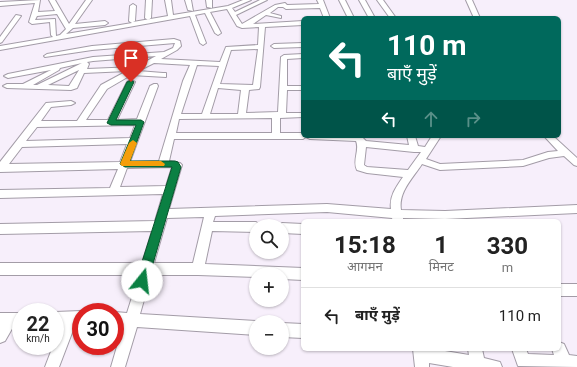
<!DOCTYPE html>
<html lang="hi">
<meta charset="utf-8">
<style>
body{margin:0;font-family:Roboto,"Noto Sans Devanagari",sans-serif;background:#f2f2f2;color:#222;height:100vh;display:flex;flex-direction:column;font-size:15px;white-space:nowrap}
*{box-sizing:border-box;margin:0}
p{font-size:13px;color:#767676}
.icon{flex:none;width:22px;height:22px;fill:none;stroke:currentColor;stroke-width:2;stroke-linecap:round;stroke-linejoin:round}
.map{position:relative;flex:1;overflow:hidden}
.drawer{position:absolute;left:301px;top:219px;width:260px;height:132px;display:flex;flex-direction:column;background:#fff;border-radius:6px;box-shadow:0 1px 3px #0004}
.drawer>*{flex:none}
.guide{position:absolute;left:301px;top:16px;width:260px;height:122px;border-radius:6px;box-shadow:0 1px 3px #0004;background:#00695c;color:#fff;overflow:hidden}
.controls{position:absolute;left:249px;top:219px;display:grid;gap:8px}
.controls a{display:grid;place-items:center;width:40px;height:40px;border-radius:50%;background:#fff;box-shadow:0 1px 3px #0004;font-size:20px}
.speed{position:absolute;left:12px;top:303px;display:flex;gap:8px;font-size:20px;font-weight:700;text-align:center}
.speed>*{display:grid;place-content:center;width:52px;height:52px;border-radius:50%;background:#fff;box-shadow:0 1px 3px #0004;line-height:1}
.speed small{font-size:10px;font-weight:400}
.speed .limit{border:6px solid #d22;background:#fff;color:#111}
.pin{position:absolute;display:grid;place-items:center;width:34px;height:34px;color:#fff;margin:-41px -17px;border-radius:50% 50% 50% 0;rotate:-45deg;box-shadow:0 0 4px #0007}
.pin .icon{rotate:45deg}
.me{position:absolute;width:44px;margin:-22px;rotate:16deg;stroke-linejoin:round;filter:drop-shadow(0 0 3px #0008)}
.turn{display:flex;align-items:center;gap:14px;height:84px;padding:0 20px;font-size:18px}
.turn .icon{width:52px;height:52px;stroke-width:2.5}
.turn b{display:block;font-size:28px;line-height:34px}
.lanes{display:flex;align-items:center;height:38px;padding:0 20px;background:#0003;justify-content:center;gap:20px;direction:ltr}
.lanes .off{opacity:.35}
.eta{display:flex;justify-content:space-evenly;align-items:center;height:68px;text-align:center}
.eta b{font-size:24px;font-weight:700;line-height:28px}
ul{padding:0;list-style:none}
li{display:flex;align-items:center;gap:12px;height:56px;padding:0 20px;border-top:1px solid #e0e0e0}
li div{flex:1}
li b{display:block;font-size:15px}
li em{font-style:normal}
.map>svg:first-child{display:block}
</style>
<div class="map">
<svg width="577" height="367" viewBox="0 0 577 367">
<rect width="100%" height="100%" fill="#f7effb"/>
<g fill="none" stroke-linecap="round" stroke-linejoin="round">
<defs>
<g id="minor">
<path d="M40 0 38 12 55 11 49 0H55L69 24 86 0H92L75 24 105 21 108 23 105 25 73 28 66 34 132 23 129 21 130 6 133 4 136 6 135 21 133 22 168 16 165 0H171L173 15 228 6 243 0H251L232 8 235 12 260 0H267L236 15 242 24 275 5 285 3 287 5 319 4 317 0H323L330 18H324L320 8 286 9 283 7H278L270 13 281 16V18L266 15 253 24 303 21V25L265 27 260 87 259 89 249 90 246 113 278 112 281 57 284 55 303 54V58L287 59V86H303V90H287L286 113H303V117L280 118V133H303V136H361L366 141 409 145 407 136H415L418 146 425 147 432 136H441L426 159 440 164 523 160 548 152 558 151 544 136H553L577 158V166L574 165 564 156 549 158 523 166 440 170 422 164C413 178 398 192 401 210L445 211 577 205V213L445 219 403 218V221H393L392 218 327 212 215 216 213 222H256L261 226H256V232L212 231 205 264 303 268V280L282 279V274H256V277L198 275H151L140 314 256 321 258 322H256V335L137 327 125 367H111L123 326H115V312L127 313 139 275H0V263H142L152 231 0 234V224L155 221 163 194 0 198V190L110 188 118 169 0 172V162L46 103 71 101 75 103 71 105 51 107 41 121H77L101 85 127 71 84 73 77 88 71 90 7 88 3 86 7 84H23L51 70 8 78 4 76 8 74 93 57 164 52 173 48 175 43 92 50 45 57 44 56 47 54 92 46 174 39 180 41 181 46 177 50 161 59 220 62 226 47 258 45 259 27 242 28 237 26 227 9 210 12 221 33 218 35 215 33 205 13 195 15 206 43 203 45 200 43 190 16 0 50V46L53 37 51 35 50 22 32 24 29 22 35 3 0 6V2ZM57 14 66 29 60 35 56 36 55 19 35 20 37 16ZM258 49 253 85 220 84 231 50ZM156 56 136 67 87 69 89 64 87 62 93 61ZM82 63 37 85H33L59 70 60 68ZM154 63 190 65 183 81 159 161 130 162 158 86 157 84H154L150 86 137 119 117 120 135 82 131 80 127 82 108 120H86L107 89 131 75 166 77V73H163L138 71ZM197 65 219 66 202 114H181ZM79 70 69 86 48 85ZM218 88 241 90 238 114H210ZM272 118V133H176L179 119ZM135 125 130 138 26 141 37 127ZM306 137 310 139 356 141C360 150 352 161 357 170L367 173 403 177C396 187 389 197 391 209L327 204 169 209 182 165 180 163 169 161 174 139H303ZM127 144 120 162 9 164 22 147ZM366 147 414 152H421L408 170 367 167 364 165ZM172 167 166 186 120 187 127 168ZM204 217 193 263H154L167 218Z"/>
<polygon points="146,0 152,0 151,18 148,20 145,18"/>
<polygon points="185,0 191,0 193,11 188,10"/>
<polygon points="206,0 212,0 212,8 207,7"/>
<polygon points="339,0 345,0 354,18 348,18"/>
<polygon points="359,0 365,0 375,18 369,18"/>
<polygon points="377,0 383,0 396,18 390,18"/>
<polygon points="466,0 472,0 480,18 474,18"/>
<polygon points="16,15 21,16 2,42 0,43 0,37"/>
<polygon points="303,43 303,47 274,48 271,46 274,44"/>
<polygon points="282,223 303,224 303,234 282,233 282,226 277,226"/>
<rect x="559" y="284" width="18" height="12"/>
<polygon points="81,311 83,312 81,312 81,325 75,325 59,367 45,367 53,346 55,346 55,340 61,326 55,326 55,312"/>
<polygon points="0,313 21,313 21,327 13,327 5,341 0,343"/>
<polygon points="282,323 303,324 303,338 282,337"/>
<polygon points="559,342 564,344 569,355 577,356 577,367 518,366 512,349 526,349 528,354 554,355 552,349 559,349"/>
<polygon points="413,349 433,349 469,355 468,349 482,349 484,358 500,362 502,367 453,367 429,363 429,367 415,367"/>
</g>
</defs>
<use href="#minor" stroke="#a39ca7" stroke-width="2"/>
<use href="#minor" fill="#fff" fill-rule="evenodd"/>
</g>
<polygon fill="#0b8043" stroke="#07532c" points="131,80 134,82 116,120 141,120 144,122 130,161 175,161 178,162 181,167 148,281 146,285 142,287 138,285 136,281 172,167 125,167 120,164 136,125 111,125 107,123 127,82"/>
<polygon fill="#f59e0b" points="133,140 137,143 130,161 161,161 165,164 164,166 122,166 120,164 129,143"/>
</svg>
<div class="controls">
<a><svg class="icon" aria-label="search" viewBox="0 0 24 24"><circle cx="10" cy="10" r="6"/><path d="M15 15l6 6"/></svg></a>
<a>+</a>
<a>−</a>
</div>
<div class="speed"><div>22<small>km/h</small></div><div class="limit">30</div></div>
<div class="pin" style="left:131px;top:82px;background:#d93025"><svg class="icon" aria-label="arrive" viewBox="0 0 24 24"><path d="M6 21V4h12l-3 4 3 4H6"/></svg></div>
<svg class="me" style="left:142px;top:281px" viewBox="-20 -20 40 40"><circle r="19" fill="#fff"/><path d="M0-13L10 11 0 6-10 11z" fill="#0b8043"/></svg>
<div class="guide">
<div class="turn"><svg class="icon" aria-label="left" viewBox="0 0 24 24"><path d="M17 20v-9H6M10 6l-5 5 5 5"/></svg><div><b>110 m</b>बाएँ मुड़ें</div></div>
<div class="lanes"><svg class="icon" aria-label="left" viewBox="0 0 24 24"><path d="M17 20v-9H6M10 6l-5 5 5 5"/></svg><svg class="icon off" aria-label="ahead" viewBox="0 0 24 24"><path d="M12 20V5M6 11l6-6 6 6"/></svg><svg class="icon off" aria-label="right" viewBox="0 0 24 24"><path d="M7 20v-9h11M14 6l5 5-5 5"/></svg></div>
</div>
<section class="drawer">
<div class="eta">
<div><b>15:18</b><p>आगमन</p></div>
<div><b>1</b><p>मिनट</p></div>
<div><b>330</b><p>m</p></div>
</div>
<ul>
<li><svg class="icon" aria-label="left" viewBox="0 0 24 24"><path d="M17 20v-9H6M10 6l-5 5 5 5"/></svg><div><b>बाएँ मुड़ें</b></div><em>110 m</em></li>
</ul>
</section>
</div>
